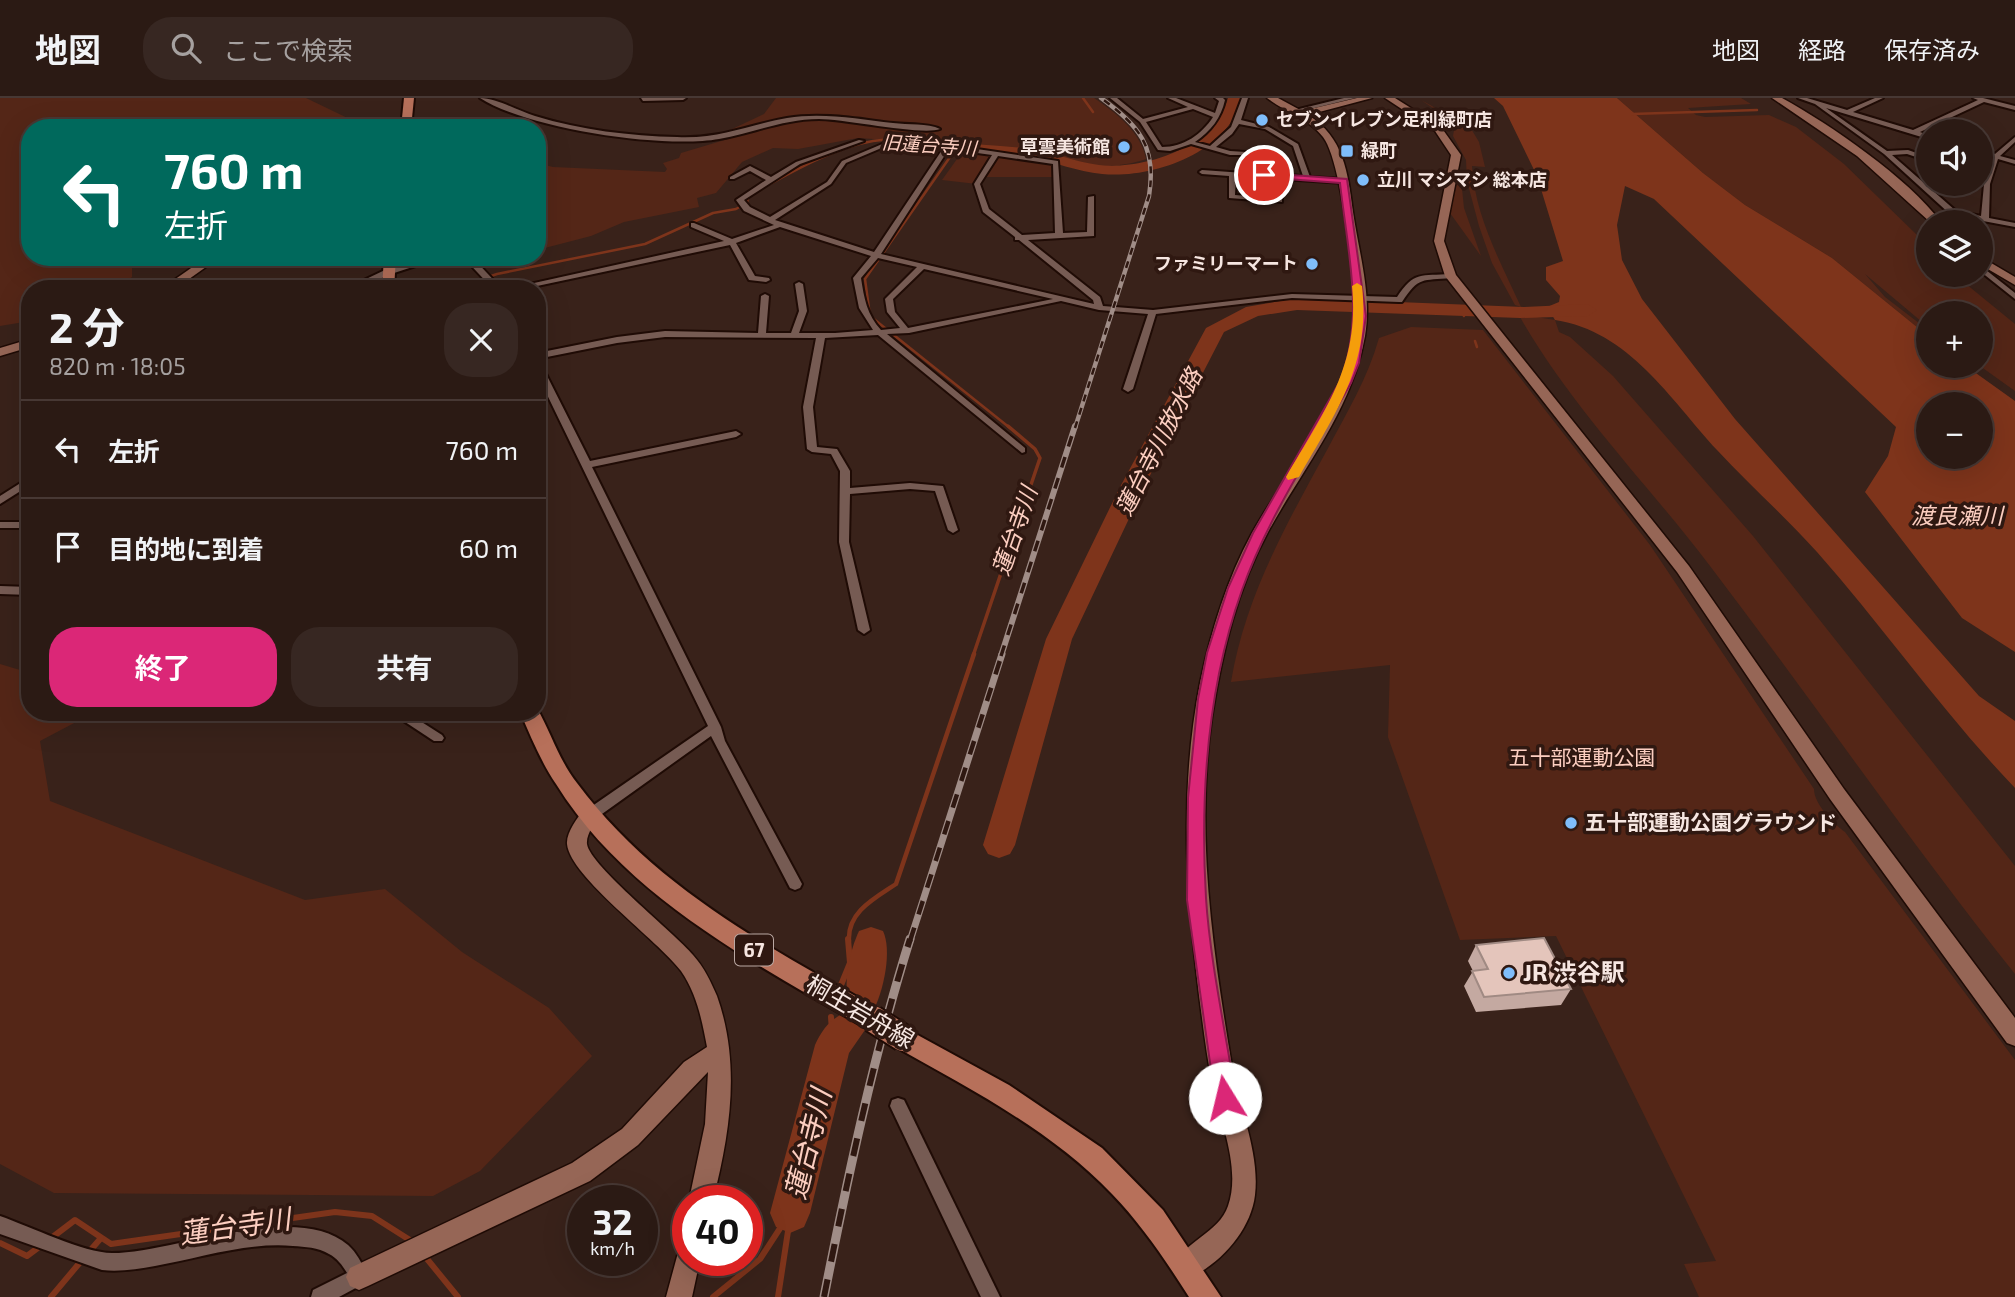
<!DOCTYPE html>
<html lang="ja">
<meta charset="utf-8">
<style>
body{margin:0;font-family:"Exo 2","Noto Sans JP",sans-serif;background:#372722;color:#f1f3f6;height:100vh;display:flex;flex-direction:column;font-size:26px;white-space:nowrap}
*{box-sizing:border-box;margin:0}
p{font-size:23px;color:#a6a1a0}
.icon{flex:none;width:38px;height:38px;fill:none;stroke:currentColor;stroke-width:2;stroke-linecap:round;stroke-linejoin:round}
.map{position:relative;flex:1;overflow:hidden}
.side{position:absolute;left:21px;top:182px;width:525px;height:441px;display:flex;flex-direction:column;background:#2b1a14;border-radius:28px;box-shadow:0 7px 28px #0002,0 0 0 2px #473834}
.side>*{flex:none}
.banner{position:absolute;left:21px;top:21px;width:525px;height:147px;border-radius:28px;box-shadow:0 7px 28px #0002,0 0 0 2px #473834;background:#00695c;color:#fff;overflow:hidden}
.controls{position:absolute;left:1916px;top:21px;display:grid;gap:14px}
.controls a{display:grid;place-items:center;width:77px;height:77px;border-radius:50%;background:#2b1a14;box-shadow:0 7px 28px #0002,0 0 0 2px #473834;font-size:35px}
.speed{position:absolute;left:567px;top:1087px;display:flex;gap:14px;font-size:35px;font-weight:700;text-align:center}
.speed>*{display:grid;place-content:center;width:91px;height:91px;border-radius:50%;background:#2b1a14;box-shadow:0 7px 28px #0002,0 0 0 2px #473834;line-height:1}
.speed small{font-size:18px;font-weight:400}
.speed .limit{border:10px solid #d22;background:#fff;color:#111}
.pin{position:absolute;display:grid;place-items:center;width:60px;height:60px;color:#fff;margin:-30px;border:4px solid #fff;border-radius:50%;box-shadow:0 2px 7px #0007}
.me{position:absolute;width:77px;margin:-38px;rotate:351deg;stroke-linejoin:round;filter:drop-shadow(0 0 5px #0008)}
.turn{display:flex;align-items:center;gap:24px;height:147px;padding:0 28px;font-size:32px}
.turn .icon{width:91px;height:91px;stroke-width:2.5}
.turn b{display:block;font-size:49px;line-height:60px}
.round{display:grid;place-items:center;flex:none;width:74px;height:74px;border-radius:28px;background:#372722}
.overview{display:flex;align-items:center;justify-content:space-between;height:119px;padding:0 28px}
h1{font-size:42px;font-weight:700;line-height:52px}
.button{display:flex;gap:14px;margin-top:auto;padding:14px 28px}
.button a{flex:1;height:80px;border-radius:28px;background:#db2777;color:#fff;font-size:28px;font-weight:700;line-height:80px;text-align:center}
.button a+a{background:#372722;color:#f1f3f6}
ul{padding:0;list-style:none}
li{display:flex;align-items:center;gap:21px;height:98px;padding:0 28px;border-top:2px solid #473834}
li div{flex:1}
li b{display:block;font-size:26px}
li em{font-style:normal}
header{display:flex;align-items:center;gap:42px;box-sizing:border-box;height:98px;padding:0 35px;background:#2b1a14;border-bottom:2px solid #473834}
header strong{font-size:33px}
nav{display:flex;gap:38px;margin-inline-start:auto;font-size:24px}
.search{width:490px;height:63px;background:#372722;display:flex;align-items:center;gap:18px;box-sizing:border-box;padding:0 24px;border-radius:28px;color:#a6a1a0;font-size:26px}
.map>svg:first-child{display:block}
</style>
<header>
<strong>地図</strong>
<div class="search"><svg class="icon" aria-label="search" viewBox="0 0 24 24"><circle cx="10" cy="10" r="6"/><path d="M15 15l6 6"/></svg>ここで検索</div>
<nav><a>地図</a><a>経路</a><a>保存済み</a></nav>
</header>
<div class="map">
<svg width="2015" height="1199" viewBox="0 0 2015 1199">
<rect width="100%" height="100%" fill="#39221a"/>
<g fill="#542617">
<polygon points="0,0 306,0 360,26 355,30 30,30 30,159 132,159 132,179 118,191 30,191 30,223 0,228"/>
<path d="M776 0H1094C1116 15 1141 34 1146 61 1111 73 1085 67 1051 57L1056 79H982L977 86 942 82 967 47 858 40 798 51 773 50 742 64 716 95 697 100 699 109 624 124 591 138 537 152V65L553 69 665 74 667 71 663 65 679 60 681 55 738 38 739 31 728 33 764 16Z"/>
<polygon points="1617,0 1741,0 1751,6 1688,10 1696,17 1705,19 1769,17 1796,29 1844,66 1918,138 1928,152 1928,177 1955,177 2015,226 2015,293 1980,268 1981,215 1928,215 1928,229 1865,176 1885,199 1928,232 1928,238 1832,160 1745,107 1703,75"/>
<path d="M1421 2 1470 29 1479 44 1485 69 1472 68C1475 118 1500 163 1521 209L1515 207 1492 165 1479 128 1467 83 1466 62 1453 38 1454 32 1439 14Z"/>
<polygon points="1458,81 1461,81 1464,110 1481,158 1450,115"/>
<path d="M1530 218 1555 222 1559 234 1570 239 1613 278 1753 438 2015 768V876C1909 743 1813 603 1710 468 1647 385 1572 310 1520 219Z"/>
<path d="M1411 229 1483 232 1650 447 1814 691C1814 706 1833 725 1845 734L2015 962V1199H1699L1684 1166 1716 1163 1556 838 1460 842 1388 639 1390 567 1231 584C1245 499 1286 427 1327 352 1346 316 1368 280 1379 240Z"/>
<polygon points="0,566 30,575 30,614 95,614 40,643 50,703 305,802 385,791 462,854 549,910 592,958 480,1073 433,1098 54,1095 0,1066"/>
</g>
<path fill="#7e341b" fill-rule="evenodd" d="M1494 0H1617L1703 75 1745 107 1832 160 1928 238V268H1966L2015 303V554L1962 520 1865 394 1888 358 1896 329 1654 101 1625 88 1617 127 1622 162 1642 201 1735 321 1979 598 2015 623V690C1944 616 1885 531 1817 454 1785 418 1749 387 1717 352 1670 301 1629 233 1555 222L1547 209 1559 204 1560 198 1546 182V169L1563 163 1537 78 1503 8ZM1928 306H1981V359H1928Z"/>
<g fill="none" stroke-linecap="round" stroke-linejoin="round">
<g stroke="#7e341b" stroke-width="2.5">
<polyline points="1083,0 1093,14"/>
<polyline points="1632,16 1757,12"/>
<polyline points="957,49 865,181 870,218 1010,330"/>
<path d="M453 191 497 176 645 146 713 115 736 111 747 105 748 98C785 78 831 50 873 43 898 39 924 45 949 48"/>
<polyline points="1460,212 1464,218"/>
<polyline points="1475,243 1477,249"/>
</g>
<polyline stroke="#7e341b" stroke-width="3.5" points="973,558 1040,360 1035,351 1008,328"/>
<path stroke="#7e341b" stroke-width="4.5" d="M849 843C847 814 875 800 896 786L974 556"/>
<g stroke="#7e341b" stroke-width="6">
<polyline points="841,887 850,865 848,841"/>
<polyline points="831,919 833,947"/>
<polyline points="50,1141 75,1122 111,1146 335,1114 372,1118 413,1144"/>
<polyline points="0,1145 27,1158 43,1146"/>
<polyline points="88,1155 101,1140"/>
<polyline points="423,1156 458,1199"/>
<polyline points="51,1199 82,1162"/>
<polyline points="713,1199 760,1161 790,1115"/>
<polyline points="778,1199 790,1120"/>
</g>
<g fill="#7e341b" fill-rule="evenodd">
<path d="M1228 0H1242C1229 54 1154 81 1102 76 1077 74 1054 63 1029 60 1003 56 976 56 949 52L942 48 949 44C976 47 1003 47 1030 51 1053 54 1075 64 1099 67 1145 72 1215 49 1228 0Z"/>
<polygon points="1297,200 1524,209 1588,206 1597,212 1588,218 1520,220 1297,212 1258,218 1224,234 1144,389 1072,541 1015,747 1010,756 999,760 988,756 983,747 1046,541 1120,389 1206,230 1246,209"/>
<path d="M871 829 883 833C892 852 884 890 875 909L863 914 851 909C841 889 850 852 859 833Z"/>
<path d="M849 913 862 918 867 929 849 955 810 1115 804 1129 790 1135 776 1129 770 1115 815 947C822 931 832 919 849 913Z"/>
</g>
<defs>
<g id="street">
<path d="M480 0C497 0 518 13 535 18 581 32 630 38 677 39 721 41 747 27 787 20 822 14 858 21 893 25 908 27 928 25 940 31 923 38 845 21 819 21 784 21 753 35 719 41 663 51 528 31 480 0Z"/>
<polygon points="641,0 686,0 683,2 643,3"/>
<path d="M1110 0H1117L1143 21 1188 9 1168 0H1176L1215 15 1219 3 1215 0H1223L1225 2C1221 20 1211 33 1195 44L1210 48 1231 29 1242 0H1248L1241 22 1269 29 1298 46 1310 79 1344 81 1347 83 1344 85 1282 81V104L1229 100V78L1202 76 1199 74 1202 72 1244 75 1241 57H1230L1191 46 1170 53 1158 52 1140 24ZM1193 11 1213 19C1202 36 1184 49 1162 49L1146 24ZM1239 26 1265 31 1293 48 1303 78 1251 75 1246 54 1230 53 1216 49 1232 36ZM1236 78 1276 81 1275 100 1235 97Z"/>
<polygon points="1344,0 1355,0 1294,15 1291,13"/>
<polygon points="1798,0 1807,0 1847,12 1875,0 1883,0 1853,14 1913,32 1978,2 1973,0 1983,0 2015,8 2015,12 1984,4 1920,34 1928,37 1928,41 1826,10 1887,53 1908,52 1928,59 1928,63 1907,56 1892,57 1956,113 1981,118 1985,76 1992,59 1981,56 1981,52 1995,56 2015,39 2015,44 2000,58 2015,62 2015,66 1998,61 1990,86 1989,120 2015,125 2015,129 1951,117 1884,56 1815,6"/>
<path d="M859 42 864 43 800 66 744 102 750 109 770 119 827 84 842 63 887 44H891V46L846 65 831 86 775 122 874 154 944 49H948V52L970 50 1058 63 1063 135 1087 134 1088 99 1094 98V138L1028 142 1100 199 1103 208 1153 212 1292 196 1397 199C1414 173 1421 178 1451 176L1455 178 1451 180C1422 183 1419 178 1402 204H1399L1292 200 1156 216 1133 291 1128 294 1123 291 1148 216 1099 212 1061 203 909 235 887 236 1025 350V354L1022 355 878 237 825 240 813 309 817 349 837 351 850 373V390L910 385 943 388 958 432 953 435 948 432 935 393 910 391 850 396 849 444 870 532 864 536 858 532 839 444 840 373 831 356 812 354 807 351 803 309 816 240 665 239 617 245 537 261V255L617 239 665 233 758 235 761 198 765 196 769 198 766 235H791L799 213 795 186 799 184 803 186 807 213 799 235H835L873 232 859 210 853 180 871 158 780 129 736 145 755 178 769 180 770 182 766 184 749 182 730 147 523 191H507L724 143 691 129V125H694L732 141 774 127 744 113 736 102 766 82 750 73 734 81H730V79L750 68 771 79 796 64ZM970 54 992 57 974 86 983 114 1015 139V142H1019L1093 202 1094 206 881 156 945 57ZM998 58 1053 66 1055 135 1022 137 989 111 980 86ZM878 160 917 169 885 201 887 214 900 230 881 232C867 217 864 200 861 180ZM924 171 1053 201 908 230 895 214 893 201Z"/>
<polygon points="430,159 443,159 391,176 356,191 345,191 385,172"/>
<polygon points="463,159 472,159 502,191 493,191"/>
<polygon points="1981,168 2015,195 2015,201 1981,174"/>
<polygon points="537,263 541,266 590,363 736,333 741,336 736,339 592,369 721,629 725,643 802,786 800,790 795,792 790,790 711,638 595,721 590,722 585,721 583,717 585,713 708,628 537,276"/>
<polygon points="30,379 30,387 0,406 0,398"/>
<rect x="0" y="424" width="30" height="6"/>
<polygon points="0,488 30,489 30,497 0,496"/>
<polygon points="390,614 406,614 442,637 444,640 442,643 434,643"/>
<polygon points="898,1000 904,1002 1000,1199 981,1199 890,1008 892,1002"/>
<path d="M0 1118C29 1128 84 1155 112 1155 174 1155 297 1102 348 1147 358 1156 363 1168 368 1179L365 1185 339 1199H311L313 1192 347 1175C343 1168 337 1160 329 1156 318 1149 305 1149 293 1148 247 1144 200 1160 155 1168 138 1171 120 1174 102 1172L0 1136Z"/>
</g>
<g id="secondary">
<path d="M1267 0H1278L1302 13 1357 0H1372L1308 17C1344 39 1348 75 1353 114 1359 155 1372 197 1365 238 1352 312 1303 370 1268 434 1237 491 1222 555 1212 619 1195 734 1213 854 1232 968 1239 1010 1260 1054 1255 1097 1251 1132 1220 1167 1187 1181L1178 1177 1174 1168C1184 1143 1219 1135 1228 1108 1241 1071 1221 1025 1213 989 1208 966 1205 943 1202 920 1187 808 1178 696 1200 585 1211 533 1227 481 1252 435 1290 367 1352 301 1355 219 1356 188 1341 61 1323 39 1308 20 1285 14 1267 0Z"/>
<polygon points="1385,0 1395,0 1441,29 1461,57 1444,143 1456,177 1689,468 1844,691 2015,920 2015,948 2007,945 1830,701 1677,474 1445,178 1434,143 1451,57 1435,33"/>
<path d="M1772 0H1782C1831 27 1908 80 1941 124H1930L1857 58Z"/>
<polygon points="207,159 220,159 175,191 161,191"/>
<polygon points="1981,159 2015,179 2015,187 1981,167"/>
<polygon points="30,241 30,249 0,258 0,250"/>
<path d="M590 710 597 712 600 717C595 725 586 736 587 746 590 768 675 835 693 857 704 869 711 884 717 898 741 966 730 1035 713 1102H689L705 1026 708 974 638 1047 590 1083 368 1188 359 1192 350 1188 346 1179 350 1170 572 1065 622 1031 684 964 707 949C702 923 697 896 681 873 659 843 570 779 567 746 566 734 578 720 583 712Z"/>
<polygon points="688,1147 688,1162 700,1162 692,1199 666,1199 679,1151"/>
</g>
<g id="primary">
<polygon points="404,0 414,0 411,30 401,30"/>
<polygon points="384,159 396,159 394,191 382,191"/>
<path d="M537 610C551 635 559 662 577 685 655 790 770 850 882 913L885 921 882 929 873 932 864 929C753 864 626 799 556 686 541 664 531 639 520 614H537Z"/>
<path d="M903 929 1009 987 1102 1050 1163 1112 1221 1199H1189C1166 1163 1142 1127 1112 1096 1051 1032 970 991 894 948L891 940 894 932Z"/>
</g>
</defs>
<use href="#street" stroke="#1f0b05" stroke-width="4"/>
<use href="#secondary" stroke="#1f0b05" stroke-width="3"/>
<use href="#primary" stroke="#1f0b05" stroke-width="4"/>
<use href="#street" fill="#765b53" fill-rule="evenodd"/>
<use href="#secondary" fill="#966656" fill-rule="evenodd"/>
<use href="#primary" fill="#b7705a" fill-rule="evenodd"/>
<defs>
<path id="rail-far3" d="M1075 330 1149 98C1157 48 1139 28 1101 0"/>
<polyline id="rail-far2" points="1001,558 1075,328"/>
<polyline id="rail-far1" points="910,843 1002,556"/>
<path id="rail" d="M824 1199C848 1078 873 959 910 841"/>
</defs>
<use href="#rail-far3" stroke="#a08d87" stroke-width="4.5"/>
<use href="#rail-far2" stroke="#a08d87" stroke-width="6"/>
<use href="#rail-far1" stroke="#a08d87" stroke-width="7"/>
<use href="#rail" stroke="#a08d87" stroke-width="9"/>
<use href="#rail-far3" stroke="#2f1811" stroke-width="2.5" stroke-dasharray="7" stroke-linecap="butt"/>
<use href="#rail-far2" stroke="#2f1811" stroke-width="3.5" stroke-dasharray="11" stroke-linecap="butt"/>
<use href="#rail-far1" stroke="#2f1811" stroke-width="4.5" stroke-dasharray="14" stroke-linecap="butt"/>
<use href="#rail" stroke="#2f1811" stroke-width="6" stroke-dasharray="18" stroke-linecap="butt"/>
<defs>
<polyline id="primary-bridge" points="873,921 903,940"/>
</defs>
<use href="#primary-bridge" stroke="#1f0b05" stroke-width="30" stroke-linecap="butt"/>
<use href="#primary-bridge" stroke="#b7705a" stroke-width="26"/>
</g>
<polygon fill="#c4a9a1" points="1476,847 1571,891 1561,907 1476,914 1464,888 1473,873 1468,863"/>
<polygon fill="#e4c5bb" stroke="#a08a83" stroke-width="2" points="1544,840 1571,891 1484,899 1472,873 1488,871 1476,847"/>
<path fill="#db2777" stroke="#8e194d" stroke-width="2" d="M1264 75 1347 81 1366 218 1359 265 1351 285C1313 352 1268 419 1242 492 1207 590 1200 697 1206 800 1210 863 1226 936 1236 1000L1233 1007 1225 1010 1218 1007 1215 1000 1187 802 1188 700 1198 601 1207 555 1228 490 1253 435 1339 285C1366 222 1347 151 1340 85L1261 79Z"/>
<path fill="#f59e0b" d="M1357 185 1362 188C1371 267 1336 314 1299 379L1288 382 1286 379C1324 314 1360 267 1352 188Z"/>
<g fill="#7fbdfa" stroke="#2f1811" stroke-width="2.5">
<circle cx="1262" cy="22" r="7"/>
<circle cx="1124" cy="49" r="7"/>
<rect x="1340" y="46" width="14" height="14" rx="3.5"/>
<circle cx="1363" cy="82" r="7"/>
<circle cx="1312" cy="166" r="7"/>
<circle cx="1571" cy="725" r="7"/>
<circle cx="1509" cy="875" r="7"/>
</g>
<g text-anchor="middle" stroke-width="7" stroke-linejoin="round" paint-order="stroke">
<g font-size="18" font-weight="bold" fill="#f6e6e1" stroke="#2f1811" text-anchor="start">
<text x="1276" y="28">セブンイレブン足利緑町店</text>
<text x="1110" y="55" text-anchor="end">草雲美術館</text>
<text x="1361" y="59">緑町</text>
<text x="1377" y="88">立川 マシマシ 総本店</text>
<text x="1298" y="172" text-anchor="end">ファミリーマート</text>
</g>
<g font-size="19" font-style="italic" fill="#fccec0" stroke="#2f1811">
<text transform="translate(929 47) rotate(4)" y="7">旧蓮台寺川</text>
</g>
<rect fill="#2f1811" stroke="#baa8a3" stroke-width="2" x="735" y="836.5" width="38" height="31" rx="5"/>
<g font-size="19" font-weight="bold" fill="#f6e6e1">
<text x="754" y="859">67</text>
</g>
<g font-size="21" fill="#fccec0" stroke="#2f1811">
<text x="1582" y="667">五十部運動公園</text>
</g>
<g font-size="21" font-weight="bold" fill="#f6e6e1" stroke="#2f1811" text-anchor="start">
<text x="1585" y="732">五十部運動公園グラウンド</text>
</g>
<g font-size="23" font-style="italic" fill="#fccec0" stroke="#2f1811">
<text transform="translate(1159 344) rotate(-63)" y="8">蓮台寺川放水路</text>
<text x="1957" y="426">渡良瀬川</text>
<text transform="translate(1015 433) rotate(-71)" y="8">蓮台寺川</text>
</g>
<g font-size="24" font-weight="bold" fill="#f6e6e1" stroke="#2f1811" text-anchor="start">
<text x="1523" y="883">JR 渋谷駅</text>
</g>
<g font-size="24" fill="#f6e6e1" stroke="#2f1811">
<text transform="translate(860 914) rotate(30)" y="8">桐生岩舟線</text>
</g>
<g font-size="28" font-style="italic" fill="#fccec0" stroke="#2f1811">
<text transform="translate(808 1046) rotate(-76)" y="10">蓮台寺川</text>
<text transform="translate(235 1128) rotate(-8)" y="10">蓮台寺川</text>
</g>
</g>
</svg>
<div class="controls">
<a><svg class="icon" aria-label="sound" viewBox="0 0 24 24"><path d="M4 9h4l5-4v14l-5-4H4zM17 9q2 3 0 6"/></svg></a>
<a><svg class="icon" aria-label="layers" viewBox="0 0 24 24"><path d="M12 4l9 5-9 5-9-5zM3 14l9 5 9-5"/></svg></a>
<a>+</a>
<a>−</a>
</div>
<div class="speed"><div>32<small>km/h</small></div><div class="limit">40</div></div>
<div class="pin" style="left:1264px;top:77px;background:#d93025"><svg class="icon" aria-label="arrive" viewBox="0 0 24 24"><path d="M6 21V4h12l-3 4 3 4H6"/></svg></div>
<svg class="me" style="left:1225px;top:1000px" viewBox="-20 -20 40 40"><circle r="19" fill="#fff"/><path d="M0-13L10 11 0 6-10 11z" fill="#db2777"/></svg>
<div class="banner">
<div class="turn"><svg class="icon" aria-label="left" viewBox="0 0 24 24"><path d="M17 20v-9H6M10 6l-5 5 5 5"/></svg><div><b>760 m</b>左折</div></div>
</div>
<section class="side">
<div class="overview"><div><h1>2 分</h1><p>820 m · 18:05</p></div><a class="round"><svg class="icon" aria-label="close" viewBox="0 0 24 24"><path d="M6 6l12 12M18 6L6 18"/></svg></a></div>
<ul>
<li><svg class="icon" aria-label="left" viewBox="0 0 24 24"><path d="M17 20v-9H6M10 6l-5 5 5 5"/></svg><div><b>左折</b></div><em>760 m</em></li>
<li><svg class="icon" aria-label="arrive" viewBox="0 0 24 24"><path d="M6 21V4h12l-3 4 3 4H6"/></svg><div><b>目的地に到着</b></div><em>60 m</em></li>
</ul>
<div class="button"><a>終了</a><a>共有</a></div>
</section>
</div>
